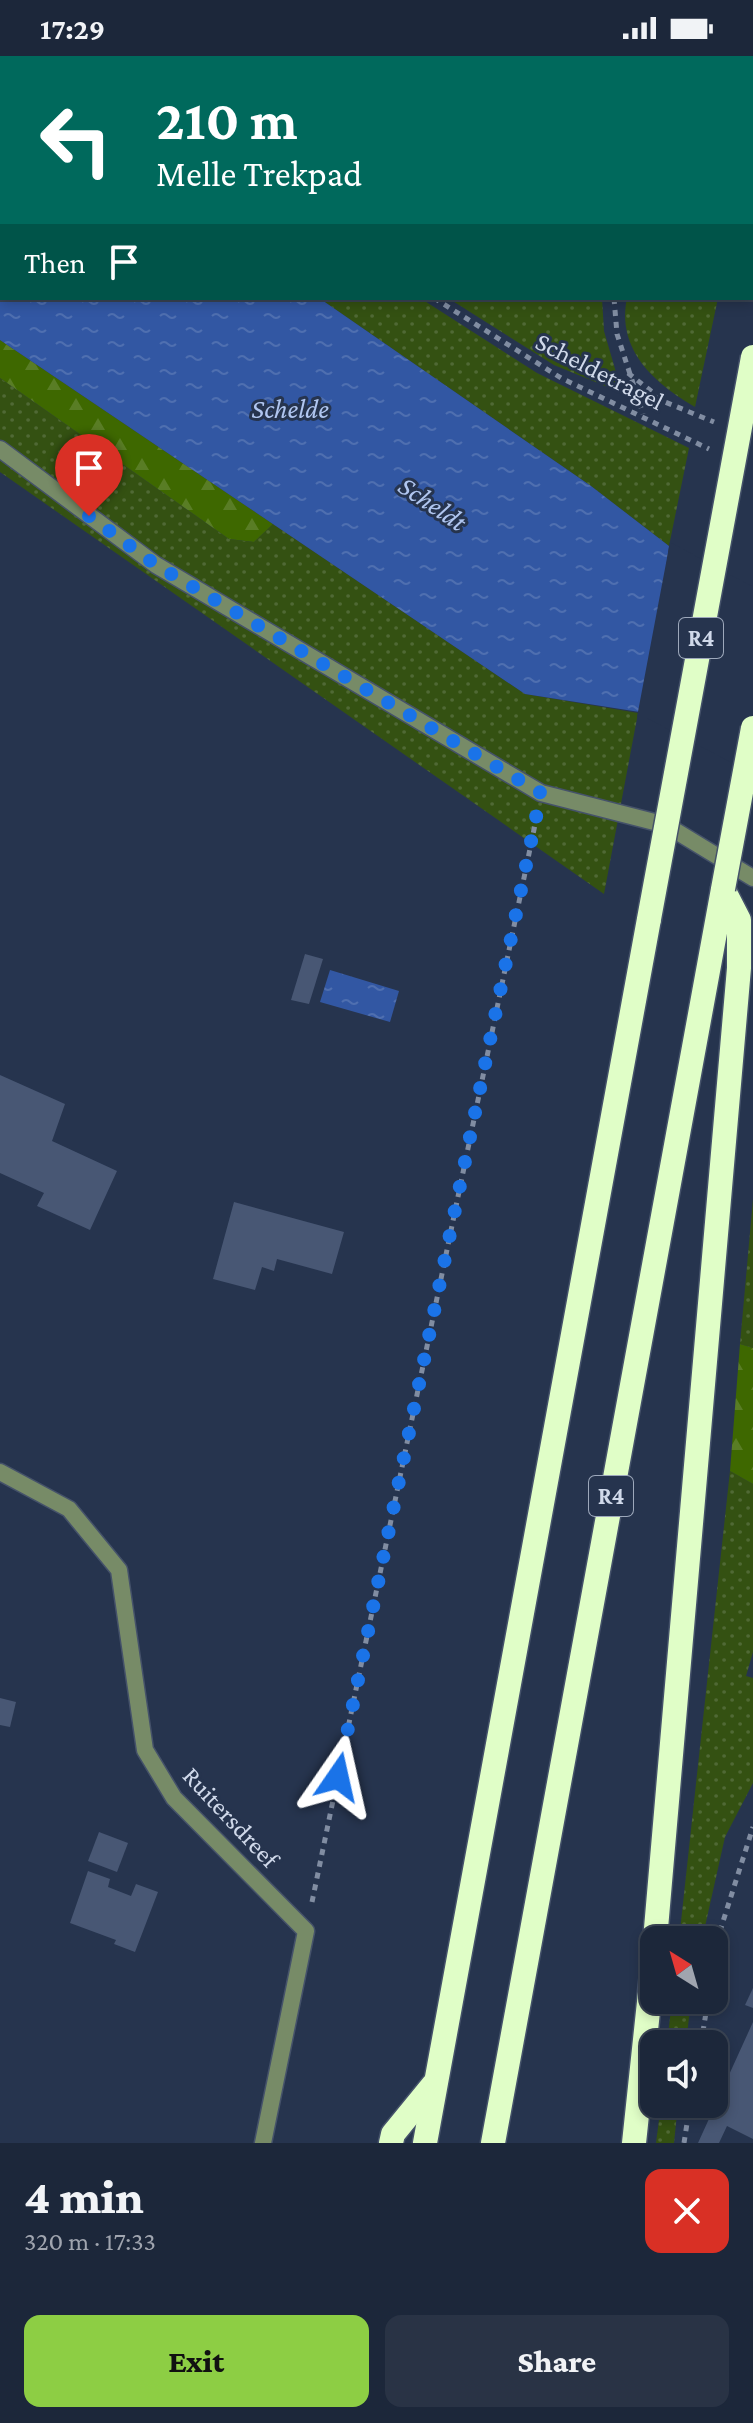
<!DOCTYPE html>
<meta charset="utf-8">
<style>
body{margin:0;font-family:"Crimson Pro",serif;background:#293345;color:#f1f3f6;height:100vh;display:flex;flex-direction:column;font-size:30px;white-space:nowrap}
*{box-sizing:border-box;margin:0}
p{font-size:26px;color:#a0a5af}
.icon{flex:none;width:44px;height:44px;fill:none;stroke:currentColor;stroke-width:2;stroke-linecap:round;stroke-linejoin:round}
.map{position:relative;height:2087px;overflow:hidden}
.side{display:flex;flex-direction:column;background:#1c273a;flex:1}
.side>*{flex:none}
.banner{position:absolute;left:0px;top:0px;width:754px;height:244px;box-shadow:0 4px 12px #0003,0 0 0 2px #3a4454;background:#00695c;color:#fff;overflow:hidden}
.needle{width:52px;rotate:323deg}
.tools{position:absolute;left:640px;top:1870px;display:grid;gap:16px}
.tools a{display:grid;place-items:center;width:88px;height:88px;border-radius:16px;background:#1c273a;box-shadow:0 4px 12px #0003,0 0 0 2px #3a4454;font-size:40px}
.pin{position:absolute;display:grid;place-items:center;width:68px;height:68px;color:#fff;margin:-82px -34px;border-radius:50% 50% 50% 0;rotate:-45deg;box-shadow:0 0 8px #0007}
.pin .icon{rotate:45deg}
.me{position:absolute;width:88px;margin:-44px;rotate:11deg;stroke-linejoin:round;filter:drop-shadow(0 0 6px #0008)}
.turn{display:flex;align-items:center;gap:28px;height:168px;padding:0 24px;font-size:36px}
.turn .icon{width:104px;height:104px;stroke-width:2.5}
.turn b{display:block;font-size:56px;line-height:68px}
.then{display:flex;align-items:center;height:76px;padding:0 24px;background:#0003;gap:16px;font-size:30px}
.round{display:grid;place-items:center;flex:none;width:84px;height:84px;border-radius:16px;background:#293345}
.headline{display:flex;align-items:center;justify-content:space-between;height:136px;padding:0 24px}
h1{font-size:48px;font-weight:800;line-height:60px}
.action{display:flex;gap:16px;margin-top:auto;padding:16px 24px}
.action a{flex:1;height:92px;border-radius:16px;background:#8dce44;color:#111;font-size:32px;font-weight:800;line-height:92px;text-align:center}
.action a+a{background:#293345;color:#f1f3f6}
.status{display:flex;justify-content:space-between;align-items:center;height:56px;padding:0 40px;background:#1c273a;direction:ltr}
.status svg{height:22px;fill:currentColor}
.map>svg:first-child{display:block}
</style>
<div class="status"><b>17:29</b><svg viewBox="0 0 49 12"><path d="M0 12V9h3v3zM5 12V6h3v6zM10 12V3h3v9zM15 12V0h3v12zM26 1h20v11H26zM47 4h2v5h-2z"/></svg></div>
<div class="map">
<svg width="753" height="2087" viewBox="0 0 753 2087">
<defs>
<pattern id="grass-dots" width="8" height="8" patternUnits="userSpaceOnUse" patternTransform="scale(2)"><rect width="8" height="8" fill="#345112"/><path d="M2 2h.1M6 6h.1" fill="none" stroke="#506935" stroke-width="1.8" stroke-linecap="round"/></pattern>
<pattern id="forest-firs" width="22" height="20" patternUnits="userSpaceOnUse" patternTransform="scale(2)"><rect width="22" height="20" fill="#3e6800"/><path d="M5 1l3.5 6h-7zM16 11l3.5 6h-7z" fill="#597d25"/></pattern>
<pattern id="water-ripples" width="26" height="14" patternUnits="userSpaceOnUse" patternTransform="scale(2)"><rect width="26" height="14" fill="#3257a3"/><path d="M2 4q2-2 4 0t4 0M15 11q2-2 4 0t4 0" fill="none" stroke="#4f6fb0"/></pattern>
</defs>
<rect width="100%" height="100%" fill="#26344e"/>
<g fill="url(#grass-dots)">
<polygon points="88,0 656,0 91,2"/>
<polygon points="319,242 420,242 537,317 689,392 669,490 591,430"/>
<polygon points="448,242 602,242 604,275 622,337 554,309"/>
<path d="M627 242H718L695 351C655 328 616 294 627 242Z"/>
<polygon points="0,322 229,483 254,486 273,468 525,638 638,657 604,838 0,416"/>
<polygon points="753,1143 753,1292 740,1288"/>
<polygon points="730,1415 753,1428 753,1596 746,1620 753,1622 753,1727 725,1781 702,1884 679,1884"/>
<polygon points="672,1944 691,1944 686,1988 667,1988"/>
<polygon points="661,2048 678,2048 674,2087 656,2087"/>
</g>
<g fill="url(#forest-firs)">
<polygon points="0,284 273,468 254,486 229,483 0,322"/>
<polygon points="740,1288 753,1292 753,1428 730,1415"/>
</g>
<g fill="url(#water-ripples)">
<polygon points="0,20 2,242 319,242 591,430 669,490 646,657 525,638 0,284"/>
<polygon points="330,914 399,935 390,966 320,946"/>
</g>
<polygon fill="#26344e" points="670,486 753,531 753,718 645,661 637,661"/>
<g fill="#485774">
<polygon points="305,898 323,903 309,948 291,944"/>
<polygon points="0,1019 65,1048 52,1085 117,1115 90,1174 37,1150 44,1137 0,1117"/>
<polygon points="234,1146 344,1176 332,1218 277,1203 274,1215 262,1211 255,1234 213,1223"/>
<polygon points="0,1642 16,1646 10,1671 0,1669"/>
<polygon points="99,1776 128,1787 117,1816 88,1805"/>
<polygon points="88,1815 110,1823 108,1831 131,1840 136,1828 158,1836 135,1896 114,1888 116,1884 70,1867"/>
<polygon points="753,1932 753,1952 745,1949"/>
<polygon points="753,1966 753,2083 727,2070 719,2087 698,2087"/>
</g>
<g fill="none" stroke-linecap="round" stroke-linejoin="round">
<defs>
<polyline id="service" points="0,393 156,509 541,737 666,769 753,822"/>
<polyline id="minor" points="0,1416 69,1453 119,1514 145,1694 174,1742 306,1875 263,2087"/>
<g id="motorway">
<polyline points="655,1884 739,912 739,864 723,833"/>
<polyline points="391,2087 393,2078 433,2029"/>
<polyline points="425,2087 649,863"/>
<polyline points="493,2087 723,833"/>
<polyline points="634,2087 654,1899"/>
</g>
</defs>
<use href="#service" stroke="#45526a" stroke-width="19"/>
<use href="#minor" stroke="#45526a" stroke-width="19"/>
<use href="#motorway" stroke="#45526a" stroke-width="27"/>
<g stroke="#818da2" stroke-width="5" stroke-dasharray="6 6" stroke-linecap="butt">
<polyline points="72,0 75,2"/>
<polyline points="664,2 664,0"/>
<polyline points="434,242 561,322 709,393"/>
<polyline points="614,242 617,278 643,358"/>
<polyline points="628,317 665,346 714,366"/>
<polyline points="312,1846 537,759"/>
<polyline points="714,1911 720,1875 753,1771"/>
<polyline points="701,1988 708,1944"/>
<polyline points="684,2087 690,2048"/>
</g>
<use href="#service" stroke="#778b67" stroke-width="16"/>
<use href="#minor" stroke="#778b67" stroke-width="16"/>
<use href="#motorway" stroke="#e0fec7" stroke-width="24"/>
<defs>
<g id="motorway-bridge">
<polyline points="723,833 753,672"/>
<polyline points="649,863 753,301"/>
</g>
</defs>
<use href="#motorway-bridge" stroke="#45526a" stroke-width="27" stroke-linecap="butt"/>
<use href="#motorway-bridge" stroke="#e0fec7" stroke-width="24"/>
</g>
<g fill="none" stroke-linecap="round" stroke-linejoin="round">
<polyline stroke="#1a73e8" stroke-width="14" stroke-dasharray="0 25.2" points="89,460 156,509 541,737 338,1721"/>
</g>
<g text-anchor="middle" stroke-width="6" stroke-linejoin="round" paint-order="stroke">
<g fill="#26344e" stroke="#9da8bb" stroke-width="2">
<rect x="679" y="562" width="44" height="40" rx="6"/>
<rect x="589" y="1420" width="44" height="40" rx="6"/>
</g>
<g font-size="24" font-weight="bold" fill="#d0d9ea">
<text x="701" y="590">R4</text>
<text x="611" y="1448">R4</text>
</g>
<g font-size="26" fill="#d0d9ea" stroke="#26344e">
<text transform="translate(600 315) rotate(27)" y="9">Scheldetragel</text>
<text transform="translate(231 1761) rotate(47)" y="9">Ruitersdreef</text>
</g>
<g font-size="28" font-style="italic" fill="#b0c6f0" stroke="#26344e">
<text x="290" y="362">Schelde</text>
<text transform="translate(433 447) rotate(34)" y="10">Scheldt</text>
</g>
</g>
</svg>
<div class="tools">
<a><svg class="needle" viewBox="-14 -14 28 28"><path d="M0-13l5 13h-10z" fill="#e53935"/><path d="M0 13l5-13h-10z" fill="#a0a5af"/></svg></a>
<a><svg class="icon" aria-label="sound" viewBox="0 0 24 24"><path d="M4 9h4l5-4v14l-5-4H4zM17 9q2 3 0 6"/></svg></a>
</div>
<div class="pin" style="left:89px;top:460px;background:#d93025"><svg class="icon" aria-label="arrive" viewBox="0 0 24 24"><path d="M6 21V4h12l-3 4 3 4H6"/></svg></div>
<svg class="me" style="left:338px;top:1721px" viewBox="-20 -20 40 40"><path d="M0-17L14 15 0 8-14 15z" fill="#1a73e8" stroke="#fff" stroke-width="4"/></svg>
<div class="banner">
<div class="turn"><svg class="icon" aria-label="left" viewBox="0 0 24 24"><path d="M17 20v-9H6M10 6l-5 5 5 5"/></svg><div><b>210 m</b>Melle Trekpad</div></div>
<div class="then">Then<svg class="icon" aria-label="arrive" viewBox="0 0 24 24"><path d="M6 21V4h12l-3 4 3 4H6"/></svg></div>
</div>
</div>
<section class="side">
<div class="headline"><div><h1>4 min</h1><p>320 m · 17:33</p></div><a class="round" style="background:#d93025;color:#fff"><svg class="icon" aria-label="close" viewBox="0 0 24 24"><path d="M6 6l12 12M18 6L6 18"/></svg></a></div>
<div class="action"><a>Exit</a><a>Share</a></div>
</section>
